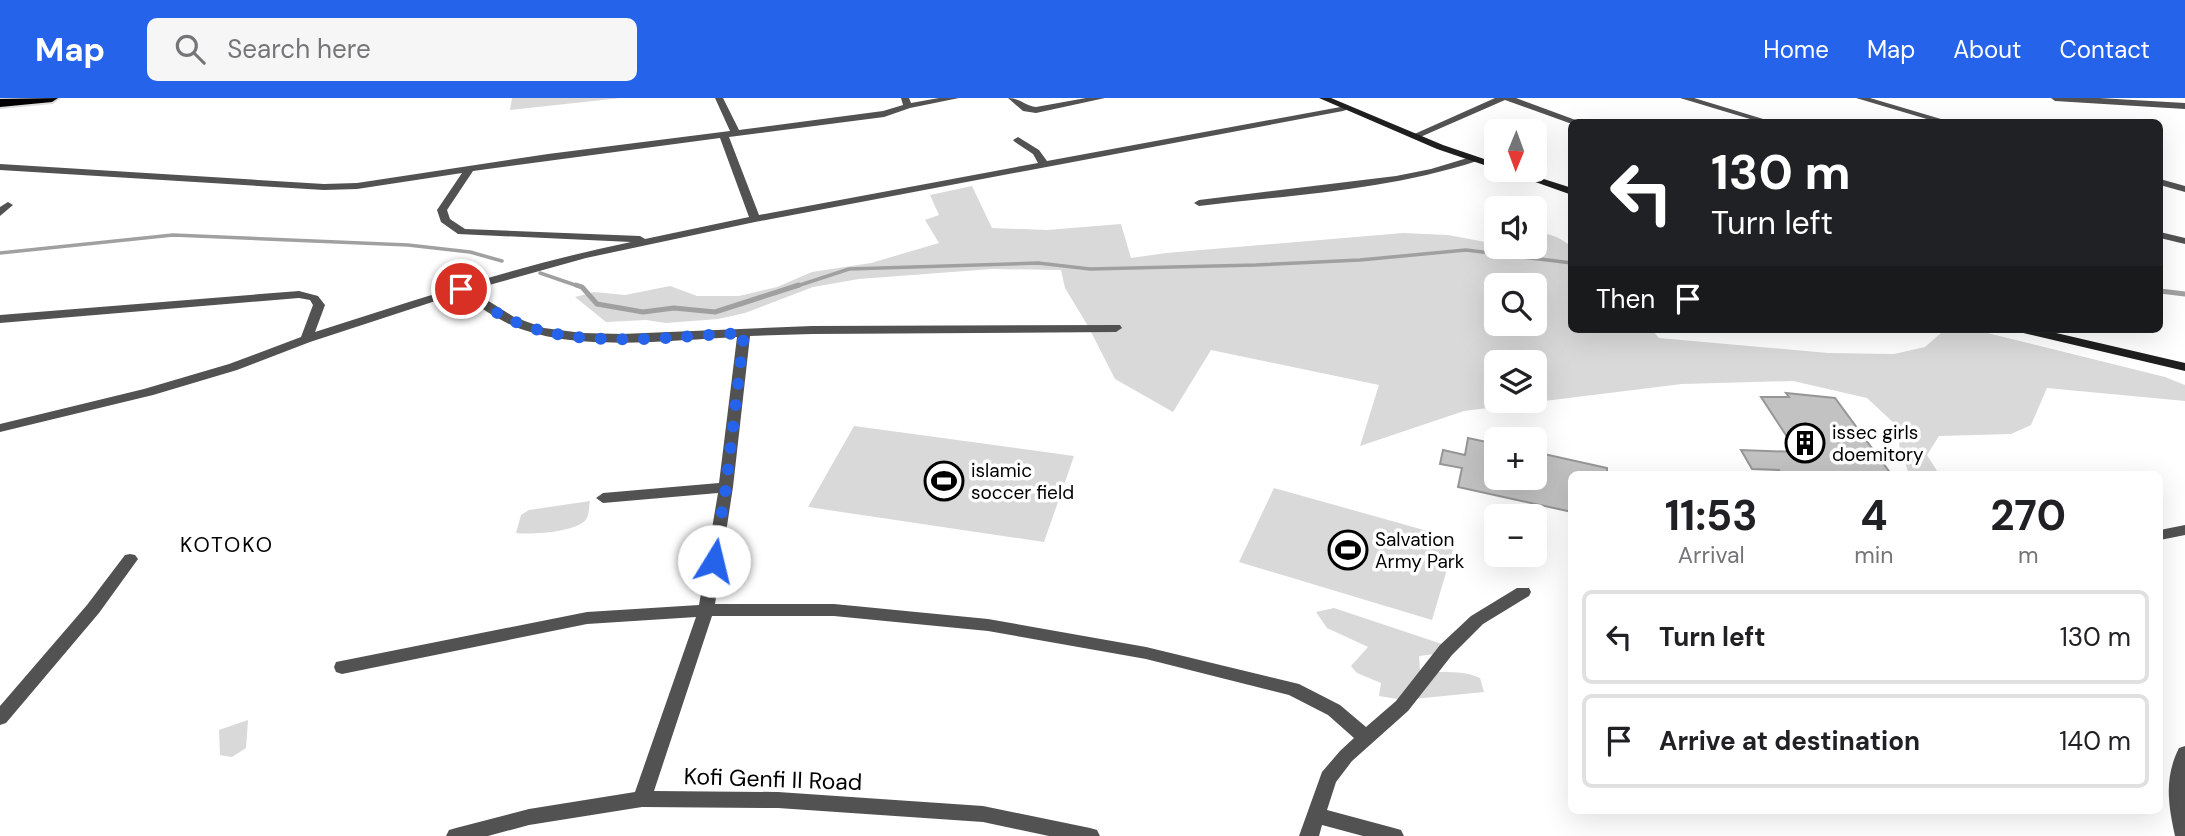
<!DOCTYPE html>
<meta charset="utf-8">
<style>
body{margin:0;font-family:"DM Sans",sans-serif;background:#f6f6f6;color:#202124;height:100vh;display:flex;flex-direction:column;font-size:26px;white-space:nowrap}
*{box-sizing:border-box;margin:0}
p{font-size:23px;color:#757577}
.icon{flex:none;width:38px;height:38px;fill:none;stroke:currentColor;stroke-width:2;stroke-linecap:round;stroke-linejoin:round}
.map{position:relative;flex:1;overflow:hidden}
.sheet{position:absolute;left:1568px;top:373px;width:595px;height:343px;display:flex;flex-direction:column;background:#fff;border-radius:10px;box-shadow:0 7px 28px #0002}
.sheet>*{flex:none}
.top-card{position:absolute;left:1568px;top:21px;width:595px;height:214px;border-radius:10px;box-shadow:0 7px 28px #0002;background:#202124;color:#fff;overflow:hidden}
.needle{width:46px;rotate:181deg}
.fabs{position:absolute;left:1484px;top:21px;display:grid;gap:14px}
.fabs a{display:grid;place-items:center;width:63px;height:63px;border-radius:10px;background:#fff;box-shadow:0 7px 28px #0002;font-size:35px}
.pin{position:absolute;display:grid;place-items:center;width:60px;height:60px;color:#fff;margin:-30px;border:4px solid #fff;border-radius:50%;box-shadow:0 2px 7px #0007}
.me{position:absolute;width:77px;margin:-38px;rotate:9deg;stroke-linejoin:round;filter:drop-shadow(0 0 5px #0008)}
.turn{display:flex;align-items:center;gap:24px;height:147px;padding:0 28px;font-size:32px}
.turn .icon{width:91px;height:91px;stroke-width:2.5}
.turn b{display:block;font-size:49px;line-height:60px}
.then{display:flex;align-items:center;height:66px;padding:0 28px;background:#0003;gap:14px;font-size:26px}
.eta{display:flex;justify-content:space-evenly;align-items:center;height:119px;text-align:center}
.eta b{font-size:42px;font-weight:700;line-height:49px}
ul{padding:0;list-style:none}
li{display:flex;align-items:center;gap:21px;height:94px;margin:0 14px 10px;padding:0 14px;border:4px solid #e0e0e0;border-radius:10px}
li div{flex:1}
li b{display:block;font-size:26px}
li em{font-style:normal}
header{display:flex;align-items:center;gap:42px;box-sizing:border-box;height:98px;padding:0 35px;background:#2563eb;color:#fff}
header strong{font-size:33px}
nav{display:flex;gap:38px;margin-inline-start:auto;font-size:24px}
.search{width:490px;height:63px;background:#f6f6f6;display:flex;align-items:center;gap:18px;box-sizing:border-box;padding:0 24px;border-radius:10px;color:#757577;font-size:26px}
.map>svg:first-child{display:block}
</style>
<header>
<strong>Map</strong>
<div class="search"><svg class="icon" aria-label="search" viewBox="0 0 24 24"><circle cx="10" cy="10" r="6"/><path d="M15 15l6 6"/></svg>Search here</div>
<nav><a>Home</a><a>Map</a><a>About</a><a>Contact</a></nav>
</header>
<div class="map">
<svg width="2185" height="738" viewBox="0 0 2185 738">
<rect width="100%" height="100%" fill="#fff"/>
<g fill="#d9d9d9" fill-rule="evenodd">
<polygon points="512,0 621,0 510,12"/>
<path d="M972 88 992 130 1047 132 1121 126 1131 160 1166 155 1403 135 1448 137 1496 146V149H1535V136C1548 133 1561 141 1571 148L1572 231H1651L1659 240 1828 255 1894 256 1925 249 1941 235 1971 231 2165 279 2185 287V303L2047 290 2031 327 2011 336 1939 338 1927 357 1939 376H1909L1900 351 1896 327 1867 300 1793 283 1682 286 1464 313 1360 348 1379 287 1211 252 1173 314 1115 281 1088 228 1065 190 1061 172 992 171 859 181 813 189 745 215 718 221 666 225 646 222 606 224 575 199 594 194 625 197 670 188 697 198H739L777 189 812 174 871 165 939 145 925 122 939 117 930 97ZM1496 187H1535V226H1496ZM1496 264H1535V303H1496Z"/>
<polygon points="854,328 1074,358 1044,444 808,409"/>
<polygon points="1274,390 1456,441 1432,522 1239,464"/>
<path d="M590 403C589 408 589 416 587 420 580 434 531 437 516 435L521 417 529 412Z"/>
<path d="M1334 510 1442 546 1435 556 1419 558 1420 572C1442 577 1458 570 1480 580L1484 594 1403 602 1379 598 1381 585 1357 575 1351 568 1368 549 1327 530 1316 514Z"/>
<polygon points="248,622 246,650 232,659 220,657 219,632"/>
</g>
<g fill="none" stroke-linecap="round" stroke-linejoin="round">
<g stroke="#a0a0a0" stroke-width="3.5">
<polyline points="0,155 173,137 408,147 470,154 502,163"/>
<polyline points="540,175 581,189"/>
<polyline points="794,189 849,171 1038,165 1090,171 1256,167 1360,162 1466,152 1572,165"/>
</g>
<g stroke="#a0a0a0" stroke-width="5">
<polyline points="576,187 582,189 597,206 643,214 674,210 715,214 799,187"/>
<polyline points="2160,193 2185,196"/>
</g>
</g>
<g fill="#c2c2c2" stroke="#969696" stroke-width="2">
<polygon points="1786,295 1835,300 1891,376 1781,376 1779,372 1752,371 1741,352 1797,354 1761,299 1789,299"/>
<polygon points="1468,340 1496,346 1496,380 1535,387 1535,354 1607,370 1607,376 1572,376 1572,414 1458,389 1462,370 1440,366 1443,352 1465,357"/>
</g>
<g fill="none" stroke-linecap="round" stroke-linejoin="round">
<defs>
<polygon id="trunk" points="58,0 52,4 0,9 0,1"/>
</defs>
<use href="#trunk" stroke="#dbdbdb" stroke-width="4"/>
<g fill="#525252" fill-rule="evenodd">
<path d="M715 0H723L739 32 883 13 903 7 901 0H909L911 5 939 0H959L910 10 884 19 729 39 759 117 1038 65 1033 56 1015 44 1013 42 1018 39 1039 52 1047 63 1346 8V12L1343 13 755 124 586 160 471 192 514 219 544 230 582 235 622 236 812 228 1120 227 1122 230 1116 234 812 236 750 238 733 389 715 506H834L988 521 1146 549 1299 586 1340 607 1366 629 1396 603 1440 547 1471 518 1517 490H1529L1531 494 1529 498 1483 526 1452 557 1408 613 1352 663 1336 684 1327 712 1394 730 1401 732 1404 738H1363L1322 727 1319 738H1299L1322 674 1340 653 1354 640 1328 617 1289 597 1146 561 988 533 834 518H712L654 693 778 694 983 708 1090 730 1097 732 1100 738H1049L983 724 778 710 642 709 529 727 488 738H446L449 732 456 730 529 711 635 694 696 519 587 526 342 576 336 574 334 569 336 564 587 514 699 507 718 395 603 405 596 400 603 395 719 385 737 239C669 242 567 256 505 224 489 216 474 205 460 195L310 244 237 272 153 297 0 334V326L144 291 229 266 301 239 313 207 310 202 299 200 0 225V217L299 193 318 198 325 207 315 234C419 201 523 166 631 144L458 136 441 124 437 112 462 75 357 91 324 92 0 72V66L324 86 357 85 548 56 730 33ZM720 40 749 119 645 141 640 138 465 131 450 121 447 112 473 73Z"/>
<path d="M1008 0C1020 0 1025 8 1036 9L1086 0H1105L1036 15 1023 13Z"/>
<polygon points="1495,0 1516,0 1581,24 1572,26 1505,2 1418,40 1410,38"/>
<polygon points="1680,0 1694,0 1773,24 1760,24"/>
<polygon points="1856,0 1870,0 1951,24 1937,24"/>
<polygon points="2051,0 2099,0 2185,5 2185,11 2055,3"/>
<path d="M1474 58 1479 61 1477 63C1388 92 1292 97 1199 108L1194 105 1199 102 1396 78 1431 71Z"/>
<polygon points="2160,81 2185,88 2185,94 2160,87"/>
<polygon points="8,104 13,107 0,118 0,109"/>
<polygon points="2160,134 2185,140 2185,146 2160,140"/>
<polygon points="2185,427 2185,437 2160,442 2160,432"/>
<polygon points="130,456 135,457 138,461 99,515 6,625 0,627 0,608 87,507 125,457"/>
<path d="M2185 648V738H2175C2168 706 2164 680 2179 650Z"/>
</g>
<g fill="#1f1f1f" fill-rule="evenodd">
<polygon points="1319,0 1331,0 1443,47 1496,65 1496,71 1437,51"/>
<polygon points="1501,72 1515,72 1572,90 1572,97"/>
<polygon points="2017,231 2039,231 2185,265 2185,273 2019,234"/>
</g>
<use href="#trunk" fill="#000" fill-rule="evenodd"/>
</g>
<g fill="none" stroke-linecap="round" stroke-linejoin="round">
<path stroke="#2563eb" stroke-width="12" stroke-dasharray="0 21.6" d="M461 191C477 201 494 215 511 222 578 253 673 238 744 235L726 389 714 463"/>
</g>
<defs>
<symbol id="building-ring" viewBox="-11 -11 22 22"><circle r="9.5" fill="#fff" stroke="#000" stroke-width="1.5"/><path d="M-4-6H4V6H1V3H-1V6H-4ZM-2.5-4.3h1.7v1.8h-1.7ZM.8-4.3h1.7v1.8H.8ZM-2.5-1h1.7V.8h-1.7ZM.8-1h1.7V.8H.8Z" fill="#000"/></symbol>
<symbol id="stadium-ring" viewBox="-11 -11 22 22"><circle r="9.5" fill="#fff" stroke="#000" stroke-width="1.5"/><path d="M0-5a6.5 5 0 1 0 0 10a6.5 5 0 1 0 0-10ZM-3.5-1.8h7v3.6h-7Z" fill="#000"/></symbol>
</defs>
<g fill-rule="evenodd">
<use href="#building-ring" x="1783" y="323" width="44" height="44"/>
<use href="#stadium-ring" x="922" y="361" width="44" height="44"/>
<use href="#stadium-ring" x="1326" y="430" width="44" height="44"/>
</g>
<g text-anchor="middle" stroke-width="7" stroke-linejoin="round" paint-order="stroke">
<g font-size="19" fill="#000" stroke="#fff" text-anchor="start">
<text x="1832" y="341">issec girls<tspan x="1832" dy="22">doemitory</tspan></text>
<text x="971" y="379">islamic<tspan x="971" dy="22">soccer field</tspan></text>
<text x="1375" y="448">Salvation<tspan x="1375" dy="22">Army Park</tspan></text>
</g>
<g font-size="21" letter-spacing="2" fill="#000" stroke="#fff">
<text x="227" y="454">KOTOKO</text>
</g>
<g font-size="23" fill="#000" stroke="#fff">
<text transform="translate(773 681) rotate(2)" y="8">Kofi Genfi II Road</text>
</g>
</g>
</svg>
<div class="fabs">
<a><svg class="needle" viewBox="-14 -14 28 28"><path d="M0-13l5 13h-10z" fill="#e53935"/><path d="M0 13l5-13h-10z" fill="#757577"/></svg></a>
<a><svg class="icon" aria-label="sound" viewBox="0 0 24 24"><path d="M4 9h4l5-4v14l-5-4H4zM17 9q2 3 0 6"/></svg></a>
<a><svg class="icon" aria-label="search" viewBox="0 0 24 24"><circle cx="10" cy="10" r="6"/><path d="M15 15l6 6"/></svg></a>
<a><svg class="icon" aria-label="layers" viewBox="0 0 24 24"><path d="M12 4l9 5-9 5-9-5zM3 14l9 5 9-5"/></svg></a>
<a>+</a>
<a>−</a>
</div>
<div class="pin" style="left:461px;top:191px;background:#d93025"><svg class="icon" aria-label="arrive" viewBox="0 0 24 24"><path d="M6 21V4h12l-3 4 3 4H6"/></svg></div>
<svg class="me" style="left:714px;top:463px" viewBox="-20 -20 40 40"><circle r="19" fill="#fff"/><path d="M0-13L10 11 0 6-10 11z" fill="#2563eb"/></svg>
<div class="top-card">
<div class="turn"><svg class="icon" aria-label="left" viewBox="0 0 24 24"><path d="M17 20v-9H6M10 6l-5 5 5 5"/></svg><div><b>130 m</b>Turn left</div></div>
<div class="then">Then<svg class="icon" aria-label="arrive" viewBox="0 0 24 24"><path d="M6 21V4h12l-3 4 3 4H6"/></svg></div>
</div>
<section class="sheet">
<div class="eta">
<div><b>11:53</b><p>Arrival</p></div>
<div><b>4</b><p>min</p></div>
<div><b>270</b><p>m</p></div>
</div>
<ul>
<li><svg class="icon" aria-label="left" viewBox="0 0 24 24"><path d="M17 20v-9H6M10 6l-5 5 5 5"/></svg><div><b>Turn left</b></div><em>130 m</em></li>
<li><svg class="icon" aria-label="arrive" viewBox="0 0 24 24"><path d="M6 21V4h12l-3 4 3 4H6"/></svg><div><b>Arrive at destination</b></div><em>140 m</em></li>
</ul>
</section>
</div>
